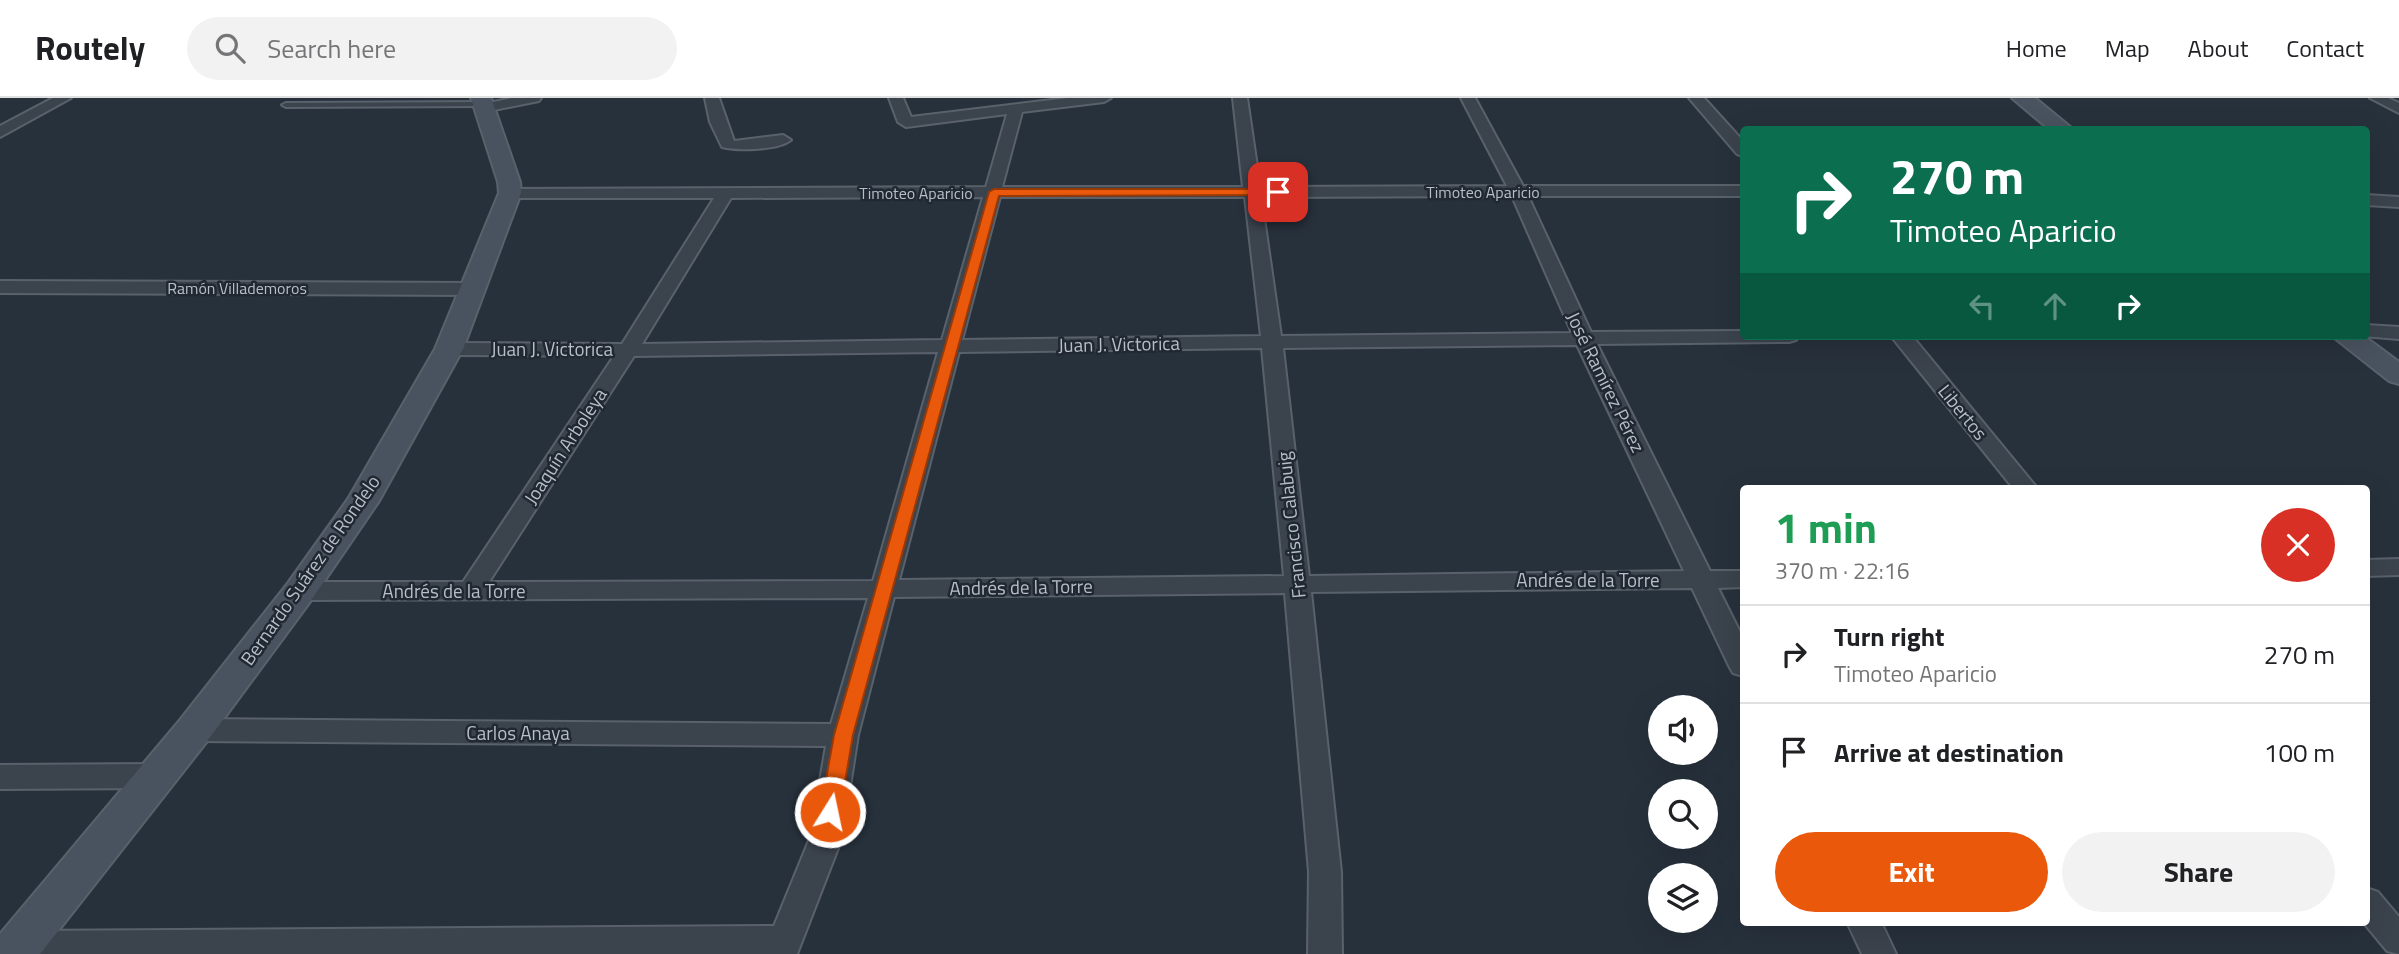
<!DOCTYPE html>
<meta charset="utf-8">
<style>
body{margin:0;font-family:"Titillium Web",sans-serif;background:#f2f2f2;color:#202124;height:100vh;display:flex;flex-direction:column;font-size:26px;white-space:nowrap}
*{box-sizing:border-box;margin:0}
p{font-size:23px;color:#757577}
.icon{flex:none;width:38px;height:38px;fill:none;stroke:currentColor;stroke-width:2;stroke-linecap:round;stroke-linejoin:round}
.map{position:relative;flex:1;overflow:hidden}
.sheet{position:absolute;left:1740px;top:387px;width:630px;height:441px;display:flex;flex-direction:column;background:#fff;border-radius:7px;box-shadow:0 7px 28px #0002}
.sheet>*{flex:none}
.top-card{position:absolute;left:1740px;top:28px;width:630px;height:214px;border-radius:7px;box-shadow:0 7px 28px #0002;background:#0b6e4f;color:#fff;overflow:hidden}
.fabs{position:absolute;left:1648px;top:597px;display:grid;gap:14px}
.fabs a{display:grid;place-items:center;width:70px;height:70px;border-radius:50%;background:#fff;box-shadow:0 7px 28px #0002;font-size:35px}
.pin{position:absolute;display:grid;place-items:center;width:60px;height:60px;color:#fff;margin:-30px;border-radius:14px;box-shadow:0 4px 10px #0006}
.me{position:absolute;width:77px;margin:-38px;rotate:10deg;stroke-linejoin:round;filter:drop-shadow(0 0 5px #0008)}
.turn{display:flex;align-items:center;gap:24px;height:147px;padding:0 35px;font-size:32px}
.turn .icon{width:91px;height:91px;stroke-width:2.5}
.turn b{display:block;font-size:49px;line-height:60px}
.lanes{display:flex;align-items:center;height:66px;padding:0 35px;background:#0003;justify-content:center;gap:35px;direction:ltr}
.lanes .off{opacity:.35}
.round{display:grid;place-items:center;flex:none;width:74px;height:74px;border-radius:37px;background:#f2f2f2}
.overview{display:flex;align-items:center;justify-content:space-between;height:119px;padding:0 35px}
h1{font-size:42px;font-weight:700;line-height:52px;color:#1e9e55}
.button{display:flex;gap:14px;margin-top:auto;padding:14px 35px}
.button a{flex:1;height:80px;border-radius:42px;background:#ea580c;color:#fff;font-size:28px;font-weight:700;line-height:80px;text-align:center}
.button a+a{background:#f2f2f2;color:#202124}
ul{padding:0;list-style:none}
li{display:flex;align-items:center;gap:21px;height:98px;padding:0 35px;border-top:2px solid #e0e0e0}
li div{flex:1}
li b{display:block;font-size:26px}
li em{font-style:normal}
header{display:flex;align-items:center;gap:42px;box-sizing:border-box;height:98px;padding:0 35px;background:#fff;border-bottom:2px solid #e0e0e0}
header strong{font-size:33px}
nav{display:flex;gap:38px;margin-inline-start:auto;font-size:24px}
.search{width:490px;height:63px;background:#f2f2f2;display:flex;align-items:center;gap:18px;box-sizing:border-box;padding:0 24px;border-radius:38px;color:#757577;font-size:26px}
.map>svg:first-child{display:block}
</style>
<header>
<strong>Routely</strong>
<div class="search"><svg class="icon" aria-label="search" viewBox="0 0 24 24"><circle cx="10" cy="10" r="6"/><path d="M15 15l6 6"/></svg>Search here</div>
<nav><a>Home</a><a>Map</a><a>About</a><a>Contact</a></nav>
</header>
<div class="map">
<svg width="2399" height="856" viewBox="0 0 2399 856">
<rect width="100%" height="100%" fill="#27313c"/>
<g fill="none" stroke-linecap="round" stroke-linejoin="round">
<defs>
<polygon id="lane" points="483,4 487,6 486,8 286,9 282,7 286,5"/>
<g id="street">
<polygon points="53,0 71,0 0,39 0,28"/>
<polygon points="512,0 541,0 539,3 484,14 477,10 479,7"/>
<path d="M705 0H719L734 43 783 37 791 42C779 52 738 53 722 49L710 24Z"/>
<path d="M889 0H903L911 19 1068 0H1111L1104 4 1022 14 1002 89H1243L1233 0H1247L1260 89 1507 88 1461 0H1475L1523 88H1743V98H1528L1591 234 1743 233V238H1799L1796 242 1789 244 1597 246 1710 473H1743V489L1718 490 1743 540V578L1733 575 1729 568 1692 490 1311 494 1341 774 1342 856H1308L1309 774 1285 495 894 499 858 637 842 740 797 856H6L2 848 7 838 19 833 774 828 810 740 826 648 194 643 184 640 179 632 184 624 194 621 831 626 868 500 300 502 291 499 287 493 291 487 300 484H463L614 258 449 257 442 255 439 251 442 247 449 245 622 246 714 100H510L502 95 504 91 986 89 1007 16 906 29 898 24ZM1512 98 1572 235 1281 238 1261 99ZM983 99 942 242 642 246 731 100ZM1000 99H1245L1261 238 962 242ZM1577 247 1684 473 1309 478 1283 250ZM1262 250 1284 478 899 482 959 254ZM938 254 873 483 489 484 634 258Z"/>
<polygon points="1689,0 1704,0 1743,43 1743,58 1737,56"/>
<polygon points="2370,0 2388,0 2399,5 2399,15"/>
<polygon points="2366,97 2399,99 2399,109 2366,107"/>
<polygon points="0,183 474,185 483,191 474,197 0,195"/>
<polygon points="2366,227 2399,229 2399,241 2362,238 2366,238"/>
<polygon points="1891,238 1912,238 2037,390 2013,390"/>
<polygon points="2399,461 2399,477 2366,478 2366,462"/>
<polygon points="155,666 166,670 170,678 166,686 155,690 0,691 0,667"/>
<polygon points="2366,790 2378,794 2399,819 2399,856 2387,853 2363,824 2366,824"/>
<polygon points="1847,824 1881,824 1896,856 1862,856"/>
</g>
<g id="secondary">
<polygon points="471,0 491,0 520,84 521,95 463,251 379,403 312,501 208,642 40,856 0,856 0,836 180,622 288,485 348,401 435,251 499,95 498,84"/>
<polygon points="2012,0 2035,0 2074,32 2050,32"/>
<polygon points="2332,238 2364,238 2399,264 2399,286 2389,283"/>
</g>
</defs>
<use href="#lane" stroke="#59616b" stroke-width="4"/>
<use href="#street" stroke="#59616b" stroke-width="4"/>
<use href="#secondary" stroke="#59616b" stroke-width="4"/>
<use href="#lane" fill="#3b434d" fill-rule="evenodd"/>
<use href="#street" fill="#3b434d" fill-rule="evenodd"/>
<use href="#secondary" fill="#49535f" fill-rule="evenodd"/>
</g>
<polygon fill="#ea580c" stroke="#983908" stroke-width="2" points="994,91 1278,91 1284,94 1278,97 999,98 853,637 840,714 837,720 830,722 823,720 820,714 834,637 989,94"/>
<g text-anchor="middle" stroke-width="5" stroke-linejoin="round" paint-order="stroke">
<g font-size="16" fill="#b7bec8" stroke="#202832">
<text x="1483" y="100">Timoteo Aparicio</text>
<text x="916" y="101">Timoteo Aparicio</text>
<text x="237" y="196">Ramón Villademoros</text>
</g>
<g font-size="19" fill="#b7bec8" stroke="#202832">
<text transform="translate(1119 246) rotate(-1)" y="7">Juan J. Victorica</text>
<text x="552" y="258">Juan J. Victorica</text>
<text transform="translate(1606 284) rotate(64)" y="7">José Ramírez Pérez</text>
<text transform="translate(1963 314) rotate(51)" y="7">Libertos</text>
<text transform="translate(565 348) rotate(-57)" y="7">Joaquín Arboleya</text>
<text transform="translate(1291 427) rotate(-96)" y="7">Francisco Calabuig</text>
<text transform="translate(310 472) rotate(-55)" y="7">Bernardo Suárez de Rondelo</text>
<text x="1588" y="489">Andrés de la Torre</text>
<text transform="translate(1021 489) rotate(-1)" y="7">Andrés de la Torre</text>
<text x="454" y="500">Andrés de la Torre</text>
<text x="518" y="642">Carlos Anaya</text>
</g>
</g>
</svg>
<div class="fabs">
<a><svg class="icon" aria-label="sound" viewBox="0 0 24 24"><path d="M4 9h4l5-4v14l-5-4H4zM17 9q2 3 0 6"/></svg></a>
<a><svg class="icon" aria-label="search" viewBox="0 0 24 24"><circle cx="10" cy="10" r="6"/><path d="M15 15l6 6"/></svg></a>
<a><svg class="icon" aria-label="layers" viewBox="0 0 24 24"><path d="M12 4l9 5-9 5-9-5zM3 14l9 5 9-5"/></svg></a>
</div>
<div class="pin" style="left:1278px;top:94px;background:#d93025"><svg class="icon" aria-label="arrive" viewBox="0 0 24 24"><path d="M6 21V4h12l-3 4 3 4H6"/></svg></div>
<svg class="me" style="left:830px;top:714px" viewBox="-20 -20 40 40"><circle r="17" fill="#ea580c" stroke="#fff" stroke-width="3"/><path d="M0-11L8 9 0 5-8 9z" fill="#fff"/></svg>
<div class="top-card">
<div class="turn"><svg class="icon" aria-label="right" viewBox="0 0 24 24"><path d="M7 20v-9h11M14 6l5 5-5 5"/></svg><div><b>270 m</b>Timoteo Aparicio</div></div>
<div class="lanes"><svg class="icon off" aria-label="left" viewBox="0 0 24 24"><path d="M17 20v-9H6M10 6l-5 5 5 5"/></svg><svg class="icon off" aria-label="ahead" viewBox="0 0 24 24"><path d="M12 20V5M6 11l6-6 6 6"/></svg><svg class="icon" aria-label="right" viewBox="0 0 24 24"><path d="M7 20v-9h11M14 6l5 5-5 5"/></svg></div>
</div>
<section class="sheet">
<div class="overview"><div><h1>1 min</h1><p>370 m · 22:16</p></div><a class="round" style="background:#d93025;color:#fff"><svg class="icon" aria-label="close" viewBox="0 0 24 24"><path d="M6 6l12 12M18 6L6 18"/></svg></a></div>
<ul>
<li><svg class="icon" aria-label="right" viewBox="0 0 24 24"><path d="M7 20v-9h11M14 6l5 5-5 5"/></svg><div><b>Turn right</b><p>Timoteo Aparicio</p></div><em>270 m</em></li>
<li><svg class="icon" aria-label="arrive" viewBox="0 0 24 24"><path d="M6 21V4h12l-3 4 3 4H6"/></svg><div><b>Arrive at destination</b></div><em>100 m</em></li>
</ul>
<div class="button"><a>Exit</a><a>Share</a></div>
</section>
</div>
